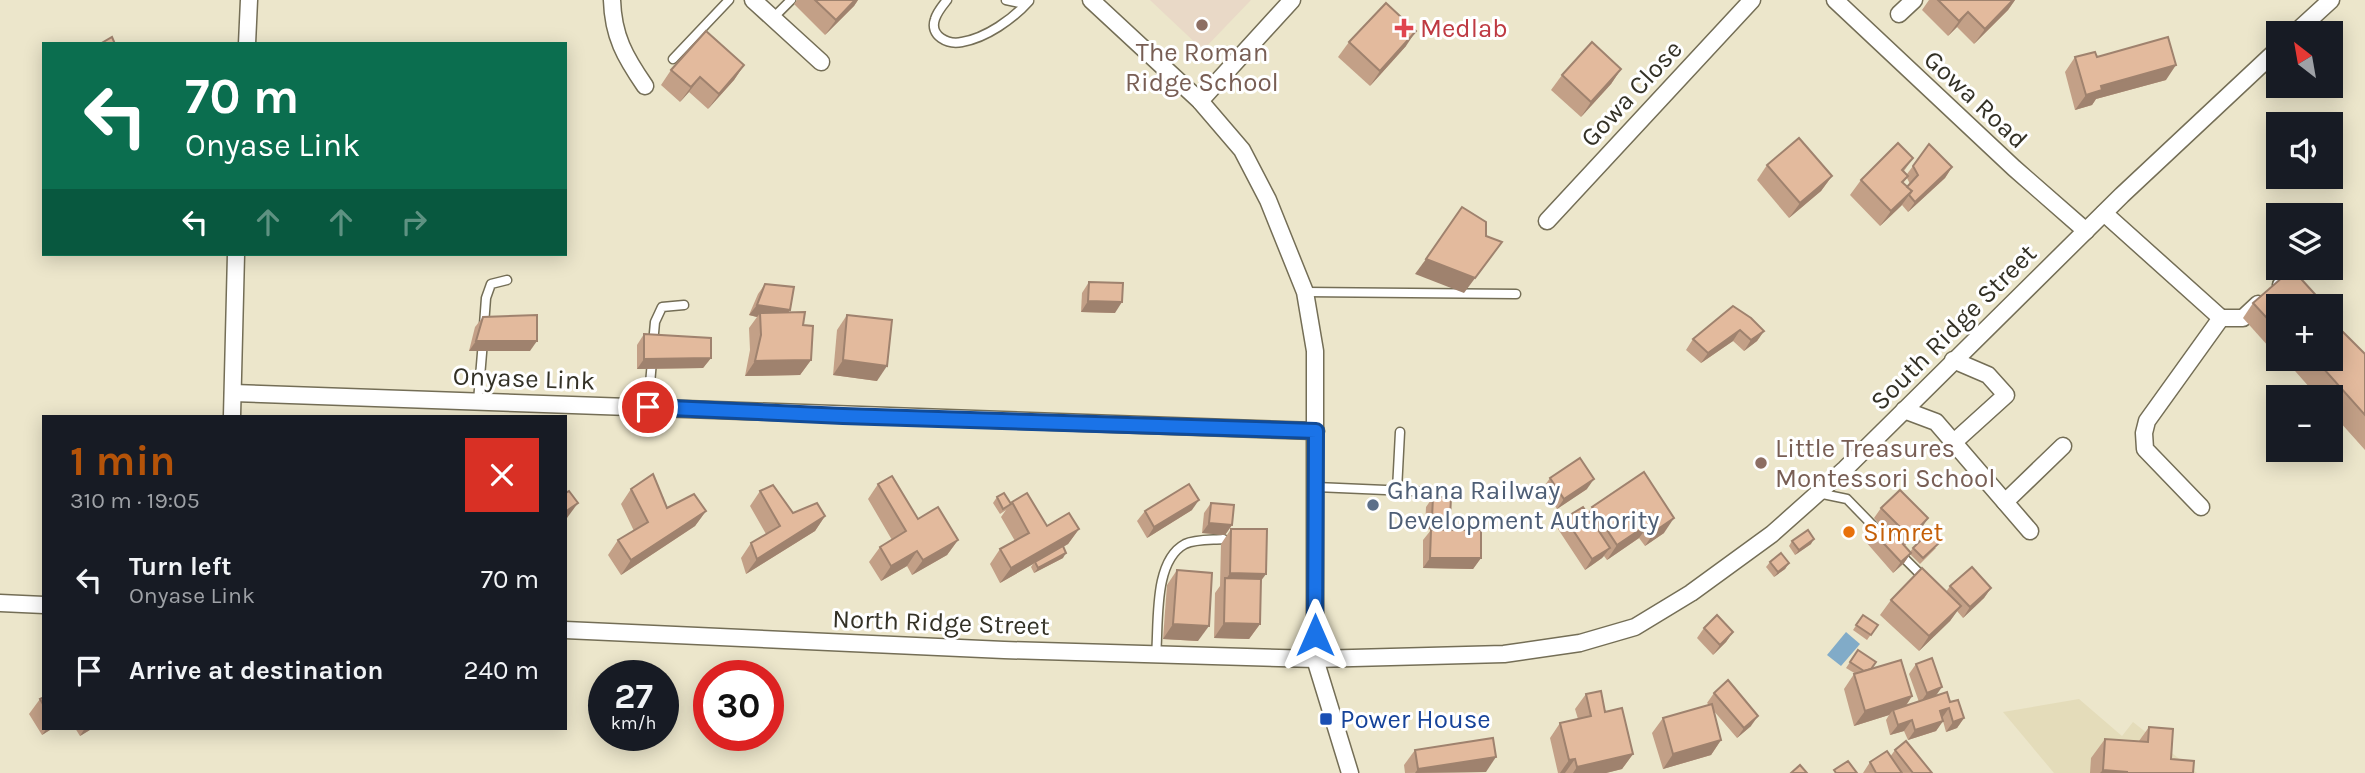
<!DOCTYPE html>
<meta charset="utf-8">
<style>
body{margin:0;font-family:Karla,sans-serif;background:#242831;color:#f1f3f6;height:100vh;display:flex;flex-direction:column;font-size:26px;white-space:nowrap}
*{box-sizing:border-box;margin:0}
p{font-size:23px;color:#9ea1a6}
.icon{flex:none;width:38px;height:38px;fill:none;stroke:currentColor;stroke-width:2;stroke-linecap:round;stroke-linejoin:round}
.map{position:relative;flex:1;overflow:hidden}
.side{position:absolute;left:42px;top:415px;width:525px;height:315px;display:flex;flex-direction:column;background:#171b24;border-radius:0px;box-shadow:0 4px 18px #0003}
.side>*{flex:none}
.guide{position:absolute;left:42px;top:42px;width:525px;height:214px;border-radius:0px;box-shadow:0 4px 18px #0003;background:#0b6e4f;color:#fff;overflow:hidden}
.needle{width:46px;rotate:329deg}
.fabs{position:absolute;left:2266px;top:21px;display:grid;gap:14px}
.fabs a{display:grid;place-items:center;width:77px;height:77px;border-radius:0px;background:#171b24;box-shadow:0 4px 18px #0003;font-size:35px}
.speed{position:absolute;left:588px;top:660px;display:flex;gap:14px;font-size:35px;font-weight:700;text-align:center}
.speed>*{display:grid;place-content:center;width:91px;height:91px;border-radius:50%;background:#171b24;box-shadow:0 4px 18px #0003;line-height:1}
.speed small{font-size:18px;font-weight:400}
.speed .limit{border:10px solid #d22;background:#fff;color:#111}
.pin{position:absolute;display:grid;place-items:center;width:60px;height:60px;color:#fff;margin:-30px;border:4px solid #fff;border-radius:50%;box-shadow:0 2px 7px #0007}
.me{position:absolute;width:77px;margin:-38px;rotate:0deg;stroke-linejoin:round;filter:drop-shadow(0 0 5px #0008)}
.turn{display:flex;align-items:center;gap:24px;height:147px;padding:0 28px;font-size:32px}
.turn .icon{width:91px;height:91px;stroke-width:2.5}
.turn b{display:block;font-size:49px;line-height:60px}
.lanes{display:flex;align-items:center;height:66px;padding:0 28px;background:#0003;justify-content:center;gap:35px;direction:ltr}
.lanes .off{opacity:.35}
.round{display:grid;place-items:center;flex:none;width:74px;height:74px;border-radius:0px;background:#242831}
.overview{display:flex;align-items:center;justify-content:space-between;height:119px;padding:0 28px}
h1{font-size:42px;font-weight:700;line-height:52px;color:#b45309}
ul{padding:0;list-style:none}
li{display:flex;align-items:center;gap:21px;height:91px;padding:0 28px}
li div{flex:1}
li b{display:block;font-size:26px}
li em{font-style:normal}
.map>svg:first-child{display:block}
</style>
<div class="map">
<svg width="2365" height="773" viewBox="0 0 2365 773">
<rect width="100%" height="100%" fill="#ece6cb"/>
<polygon fill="#e4dcba" points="2079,699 2122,736 2133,722 2197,773 2054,773 2003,712"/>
<polygon fill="#e9d9c7" points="1150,0 1251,0 1203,50"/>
<polygon fill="#81abc8" points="1846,632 1860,644 1841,666 1827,655"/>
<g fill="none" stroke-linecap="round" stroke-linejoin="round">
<defs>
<g id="service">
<path d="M947 0C943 5 937 12 935 19 929 36 948 45 962 42 986 38 1013 19 1029 1L1020 3 1006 0"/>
<polyline points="773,18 791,0"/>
<polyline points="673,59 729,0"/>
<polyline points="1305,292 1516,294"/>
<polyline points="484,325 486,298 491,284 507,280"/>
<polyline points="653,344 655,322 662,307 684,305"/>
<polyline points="478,401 483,341"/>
<polyline points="648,407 652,361"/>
<polyline points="1316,487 1455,493"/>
<polyline points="1397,490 1400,432"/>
<polyline points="1818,493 1847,499 1883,536"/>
<polyline points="1899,553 1920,574"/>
<path d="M1156 656C1159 623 1153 561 1185 544 1195 539 1212 540 1223 539"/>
</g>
<g id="minor">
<path d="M612 0C613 36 625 57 645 86"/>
<polyline points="753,0 821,62"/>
<polyline points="1091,0 1200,101 1242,150 1268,200 1305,292 1315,351 1315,659 1350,773"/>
<polyline points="1835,0 2014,168 2086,231"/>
<polyline points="1899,14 1914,0"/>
<polyline points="2295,33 2331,0"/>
<polyline points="247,44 249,0"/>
<polyline points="1200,101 1292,0"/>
<polyline points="2104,213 2221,318"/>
<polyline points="1547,221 1752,0"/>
<polyline points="2281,285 2301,268"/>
<polyline points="1953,360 1988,375 2006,395 1954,442"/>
<polyline points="233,393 1316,431"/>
<polyline points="1904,410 1936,422 2030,531"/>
<polyline points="232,416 236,254"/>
<polyline points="2005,502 2063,446"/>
<polyline points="2201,507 2145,449 2144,433 2147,421 2221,318 2243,318 2258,304"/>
<polyline points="0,603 44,605"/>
<polyline points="565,630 1004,650 1315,659 1504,654 1580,643 1635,627 1691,593 1772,534 1845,469 2122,195 2278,49"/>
</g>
</defs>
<use href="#service" stroke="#746e56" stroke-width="11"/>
<use href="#minor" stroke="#746e56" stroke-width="19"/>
<use href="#service" stroke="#fff" stroke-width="8"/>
<use href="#minor" stroke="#fff" stroke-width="16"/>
</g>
<g fill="#c3a087" fill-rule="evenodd">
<polygon points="797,0 858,0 854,6 825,35 794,4"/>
<polygon points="1929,0 2015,0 2008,10 1974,44 1957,27 1948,36 1922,10"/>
<polygon points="1349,42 1406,46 1370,86 1338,57"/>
<polygon points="2075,57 2097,57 2166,80 2096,99 2092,105 2075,110 2065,72"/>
<polygon points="744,65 734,80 708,109 689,92 680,102 661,85 671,70"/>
<polygon points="1621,69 1611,84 1581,117 1551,90 1562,75"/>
<path d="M1913 158 1904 171 1907 174 1913 166 1952 167 1945 178 1908 212 1902 205 1880 226 1850 195 1861 180ZM1907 178 1910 184 1907 187 1903 183Z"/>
<polygon points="1767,165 1832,176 1821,191 1789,218 1757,180"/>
<polygon points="1089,282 1115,313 1081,312 1082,293"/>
<polygon points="765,284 789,312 803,325 811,360 800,375 745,376 750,350 749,328 757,317 749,315 758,294"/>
<polygon points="2253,303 2278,306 2278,357 2243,318"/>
<polygon points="847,315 877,381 833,375 837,330"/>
<polygon points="483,317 530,351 469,351 475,327"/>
<polygon points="1751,318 1764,331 1757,341 1744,351 1733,341 1701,363 1686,350 1693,339"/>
<polygon points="644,334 711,358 703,368 637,369 637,345"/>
<polygon points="2365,354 2365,450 2331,412 2331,397 2318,397 2288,363 2292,359 2331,359"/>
<polygon points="1644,472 1664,533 1645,546 1639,538 1607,560 1604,556 1602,558 1585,570 1558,529 1565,518 1587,514 1592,507"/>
<polygon points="1550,478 1587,489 1557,509 1543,488"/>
<polygon points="878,484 918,519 958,540 947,555 912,575 907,566 881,581 869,562 880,547 892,540 868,499"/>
<polygon points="631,489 667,508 706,511 695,526 621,575 608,555 618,540 634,531 621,504"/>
<polygon points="760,491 793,513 825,516 815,531 746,574 741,558 751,543 766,534 750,506"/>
<polygon points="997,497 1010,504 1012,502 1047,526 1079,529 1068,544 1063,547 1063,558 1034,573 1031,567 1033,564 1000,583 990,564 1000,549 1015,541 1001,517 1006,510 1000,514 993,503"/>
<polygon points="1433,497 1450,519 1443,530 1481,558 1473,569 1423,568 1423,540 1431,530 1442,530 1425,529 1426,507"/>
<polygon points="1211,503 1232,525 1225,535 1202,533 1204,513"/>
<polygon points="1881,508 1921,529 1904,546 1910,552 1913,548 1936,548 1920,564 1910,554 1904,563 1893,573 1866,542 1873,532 1880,525 1874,518"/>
<polygon points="1192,510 1147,538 1137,521 1145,511"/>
<polygon points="1231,529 1261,582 1260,624 1249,639 1214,638 1215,593 1220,586 1221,544"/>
<polygon points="1792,541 1811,544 1795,555 1789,546"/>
<polygon points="1770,562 1789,563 1785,569 1774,577 1766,567"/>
<polygon points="1177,570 1198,641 1163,639 1167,585"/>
<polygon points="1950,586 1991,588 1984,598 1963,618 1957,611 1950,621 1919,651 1880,615 1891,600 1946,592"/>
<polygon points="1863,615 1878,625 1867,640 1853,630"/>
<polygon points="1704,628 1733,632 1726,642 1713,655 1697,638"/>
<polygon points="1858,650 1871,669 1912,696 1906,706 1919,702 1909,674 1916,664 1936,696 1950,702 1964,718 1957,728 1946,732 1943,721 1936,731 1908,740 1904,731 1890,735 1886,720 1889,715 1854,726 1844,689 1854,674 1856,674 1846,668"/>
<polygon points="1714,693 1751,726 1737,738 1713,710 1721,740 1711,755 1663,769 1652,733 1663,718 1709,705 1707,703"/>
<polygon points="1586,694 1605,712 1633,754 1622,769 1606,773 1558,773 1550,738 1560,723 1578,719 1575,709"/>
<polygon points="44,697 44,728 53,728 42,735 29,714 40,699"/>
<polygon points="2149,727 2171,759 2193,773 2090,773 2091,758 2105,739 2139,741"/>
<polygon points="75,728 93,728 80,736"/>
<polygon points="1415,750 1486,772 1405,773 1404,765"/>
<polygon points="1895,750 1932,773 1863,773 1870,762 1890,757"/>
</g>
<g fill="#9f826e">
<polygon points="855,0 858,0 854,6 825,35 836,20"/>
<polygon points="2013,0 2015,0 2008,10 1974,44 1985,29"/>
<polygon points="1968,12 1957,27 1948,36 1959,21"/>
<polygon points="1416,31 1406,46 1370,86 1380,71"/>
<polygon points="744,65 734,80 708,109 719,94"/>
<polygon points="2176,65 2166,80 2096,99 2092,105 2075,110 2086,95 2101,86"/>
<polygon points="1621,69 1611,84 1581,117 1591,102"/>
<polygon points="700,77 689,92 680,102 691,87"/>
<polygon points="1952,167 1945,178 1908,212 1915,202"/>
<polygon points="1832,176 1821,191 1789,218 1800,203"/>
<polygon points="1912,191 1901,206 1880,226 1891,211"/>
<polygon points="1502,242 1464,293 1415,274 1426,259"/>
<polygon points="1088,301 1122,302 1115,313 1081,312"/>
<polygon points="757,305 790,310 783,320 760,313 757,317 749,315"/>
<polygon points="1740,330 1733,341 1701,363 1708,353"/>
<polygon points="1764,331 1757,341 1744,351 1751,340"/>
<polygon points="476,341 537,341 530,351 469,351"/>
<polygon points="711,358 703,368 637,369 644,359"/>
<polygon points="811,360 800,375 745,376 755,361"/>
<polygon points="843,360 887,366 877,381 833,375"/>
<polygon points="1594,479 1587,489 1557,509 1564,499"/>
<polygon points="1199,500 1192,510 1147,538 1154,527"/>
<polygon points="578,503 567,518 565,519 565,512"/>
<polygon points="706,511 695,526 621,575 631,560"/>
<polygon points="825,516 815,531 746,574 757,559"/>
<polygon points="1432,518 1450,519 1443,530 1425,529"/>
<polygon points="1674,518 1664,533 1645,546 1655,531"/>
<polygon points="1928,518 1921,529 1903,547 1910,537"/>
<polygon points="1209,523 1232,525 1225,535 1202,533"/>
<polygon points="1650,523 1639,538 1607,560 1617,545"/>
<polygon points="1079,529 1068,544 1035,563 1035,562 1033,564 1000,583 1011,568"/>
<polygon points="1814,539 1811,544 1795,555 1799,550"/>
<polygon points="958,540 947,555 912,575 923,560"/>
<polygon points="1610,548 1602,558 1585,570 1592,559"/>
<polygon points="917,551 907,566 881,581 891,566"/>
<polygon points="1066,553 1063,558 1034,573 1038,568"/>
<polygon points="1911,553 1904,563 1893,573 1901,562"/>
<polygon points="1430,558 1481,558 1473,569 1423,568"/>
<polygon points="1789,563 1785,569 1774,577 1778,572"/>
<polygon points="1230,573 1266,574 1255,589 1225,581"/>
<polygon points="1991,588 1984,598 1963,618 1970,607"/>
<polygon points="1961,606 1950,621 1919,651 1929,636"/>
<polygon points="1224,623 1260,624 1249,639 1214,638"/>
<polygon points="1173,624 1209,626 1198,641 1163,639"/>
<polygon points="1733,632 1726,642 1713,655 1720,645"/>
<polygon points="1942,687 1935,697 1920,703 1927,693"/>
<polygon points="1912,696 1902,711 1893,710 1889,715 1854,726 1865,711"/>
<polygon points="1949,708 1942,718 1940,711"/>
<polygon points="1758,716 1751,726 1737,738 1744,728"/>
<polygon points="1964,718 1957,728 1946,732 1953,722"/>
<polygon points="1912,720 1904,731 1890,735 1898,725"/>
<polygon points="1943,721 1936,731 1908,740 1915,730"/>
<polygon points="47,728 53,728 42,735"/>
<polygon points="85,728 93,728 80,736"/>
<polygon points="1721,740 1711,755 1663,769 1673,754"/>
<polygon points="1633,754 1622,769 1606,773 1573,773 1577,767"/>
<polygon points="1496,757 1486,772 1415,773 1418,769"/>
<polygon points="1575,759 1565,773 1560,773 1569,760"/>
<polygon points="2103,770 2127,772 2126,773 2100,773"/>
</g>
<g fill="#e3ba9d" stroke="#9f826e" stroke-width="2">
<polygon points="815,0 855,0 836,20"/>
<polygon points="1938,0 2013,0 1985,29 1968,12 1959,21"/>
<polygon points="1386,3 1416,31 1380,71 1349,42"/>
<polygon points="706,31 744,65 719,94 700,77 691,87 671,70"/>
<polygon points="112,37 115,44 100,44"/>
<polygon points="2168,37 2176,65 2101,86 2102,90 2086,95 2075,57 2095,52 2097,57"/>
<polygon points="1592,42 1621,69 1591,102 1562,75"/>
<polygon points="1799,138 1832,176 1800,203 1767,165"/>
<polygon points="1898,143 1913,158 1902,170 1908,176 1902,182 1912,191 1891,211 1861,180"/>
<polygon points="1929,144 1952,167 1915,202 1909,195 1912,191 1907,187 1918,175 1913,166"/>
<polygon points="1462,207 1486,222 1486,236 1502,242 1475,278 1426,259"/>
<polygon points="2292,269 2323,303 2320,306 2278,306 2278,330 2253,303"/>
<polygon points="1089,282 1123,283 1122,302 1088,301"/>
<polygon points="765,284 794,287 790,310 757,305"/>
<polygon points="1733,306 1751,318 1764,331 1751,340 1740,330 1708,353 1693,339"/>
<polygon points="805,312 803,325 813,326 811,360 755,361 761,335 760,313"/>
<polygon points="537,315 537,341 476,341 483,317"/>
<polygon points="847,315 892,320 887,366 843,360"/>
<polygon points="2332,321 2365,354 2365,415 2315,359 2331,359 2331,322"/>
<polygon points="644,334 711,338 711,358 644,359"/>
<polygon points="1580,458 1594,479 1564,499 1550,478"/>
<polygon points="1644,472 1674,518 1655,531 1650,523 1617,545 1592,507"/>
<polygon points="653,474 667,508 694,494 706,511 631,560 618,540 648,522 631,489"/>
<polygon points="892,476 918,519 938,507 958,540 923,560 917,551 891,566 880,547 906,531 878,484"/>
<polygon points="1189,484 1199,500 1154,527 1145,511"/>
<polygon points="773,485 793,513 817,503 825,516 757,559 751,543 780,526 760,491"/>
<polygon points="1900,490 1928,518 1910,537 1881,508"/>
<polygon points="569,491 578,503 565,512 565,493"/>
<polygon points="1004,493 1011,504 1003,509 997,497"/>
<polygon points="1027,493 1047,526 1069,513 1079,529 1011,568 1000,549 1029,533 1012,502"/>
<polygon points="1433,497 1451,497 1450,519 1432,518"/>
<polygon points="1211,503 1234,505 1232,525 1209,523"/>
<polygon points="1583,507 1610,548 1592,559 1565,518"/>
<polygon points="1883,522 1911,553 1901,562 1873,532"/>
<polygon points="1231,529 1267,529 1266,574 1230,573"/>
<polygon points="1431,530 1481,530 1481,558 1430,558"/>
<polygon points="1808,530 1814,539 1799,550 1792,541"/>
<polygon points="1929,532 1939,543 1923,558 1913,548"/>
<polygon points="1063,546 1066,553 1038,568 1035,562"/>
<polygon points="1781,553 1789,563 1778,572 1770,562"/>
<polygon points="1972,567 1991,588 1970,607 1950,586"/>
<polygon points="1922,568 1961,606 1929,636 1891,600"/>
<polygon points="1177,570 1212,573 1209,626 1173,624"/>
<polygon points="1225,578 1261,579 1260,624 1224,623"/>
<polygon points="1717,615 1733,632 1720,645 1704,628"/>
<polygon points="1863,615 1878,625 1871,635 1856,625"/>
<polygon points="1858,650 1876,662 1871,669 1864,671 1850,662"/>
<polygon points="1932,658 1942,687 1927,693 1916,664"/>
<polygon points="1901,660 1912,696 1865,711 1854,674"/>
<polygon points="1728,680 1758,716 1744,728 1714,693"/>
<polygon points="1601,691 1605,712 1622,708 1633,754 1577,767 1575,759 1569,760 1560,723 1591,716 1586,694"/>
<polygon points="1947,692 1950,702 1958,700 1964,718 1953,722 1949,708 1940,711 1943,721 1915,730 1912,720 1898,725 1893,710"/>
<polygon points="44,697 44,706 40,699"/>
<polygon points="1712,704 1721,740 1673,754 1663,718"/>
<polygon points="2149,727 2173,729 2171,759 2194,761 2193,773 2127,773 2127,772 2103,770 2105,739 2148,742"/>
<polygon points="1493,738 1496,757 1418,769 1415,750"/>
<polygon points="1906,741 1932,773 1913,773 1895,750"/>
<polygon points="1887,751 1902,773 1876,773 1870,762"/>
<polygon points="1848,761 1857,773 1836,773 1834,770"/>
<polygon points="1800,765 1807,773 1791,773"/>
</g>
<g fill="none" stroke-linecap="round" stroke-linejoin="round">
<defs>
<polyline id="route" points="648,407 843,416 1316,431 1315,635"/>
</defs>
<use href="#route" stroke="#114b97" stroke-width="18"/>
<use href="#route" stroke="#1a73e8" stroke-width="12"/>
</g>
<g fill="#8d6e63" stroke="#fff" stroke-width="2.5">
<circle cx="1202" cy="25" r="7"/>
<circle cx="1761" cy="463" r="7"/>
</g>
<path fill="#e0444e" stroke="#fff" stroke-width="2.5" d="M1400.5 17.5h7v7h7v7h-7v7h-7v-7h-7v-7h7z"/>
<circle fill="#5c6f8a" stroke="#fff" stroke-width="2.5" cx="1373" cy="505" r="7"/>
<circle fill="#e8710a" stroke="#fff" stroke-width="2.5" cx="1849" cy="532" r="7"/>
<rect fill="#1a4fb4" stroke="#fff" stroke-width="2.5" x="1319" y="712" width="14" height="14" rx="3.5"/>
<g text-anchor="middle" stroke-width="6" stroke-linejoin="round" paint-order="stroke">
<g font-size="26" fill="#be3a42" stroke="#fff" text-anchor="start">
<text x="1420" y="37">Medlab</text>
</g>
<g font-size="26" fill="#785e54" stroke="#fff">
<text x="1202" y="61">The Roman<tspan x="1202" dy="30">Ridge School</tspan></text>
<text x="1775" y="457" text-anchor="start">Little Treasures<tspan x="1775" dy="30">Montessori School</tspan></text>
</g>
<g font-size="26" fill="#333126" stroke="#fff">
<text transform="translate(1631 93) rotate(-47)" y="9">Gowa Close</text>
<text transform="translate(1976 99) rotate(43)" y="9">Gowa Road</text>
<text transform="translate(1953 327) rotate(-45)" y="9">South Ridge Street</text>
<text transform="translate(524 378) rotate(2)" y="9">Onyase Link</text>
<text transform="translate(941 622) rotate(2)" y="9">North Ridge Street</text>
</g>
<g font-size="26" fill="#4e5e75" stroke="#fff" text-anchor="start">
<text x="1387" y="499">Ghana Railway<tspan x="1387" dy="30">Development Authority</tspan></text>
</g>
<g font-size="26" fill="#c56008" stroke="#fff" text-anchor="start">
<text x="1863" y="541">Simret</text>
</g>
<g font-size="26" fill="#164399" stroke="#fff" text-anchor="start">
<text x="1340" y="728">Power House</text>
</g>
</g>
</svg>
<div class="fabs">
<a><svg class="needle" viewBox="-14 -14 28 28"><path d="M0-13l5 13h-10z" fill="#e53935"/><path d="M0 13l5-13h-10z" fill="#9ea1a6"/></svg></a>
<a><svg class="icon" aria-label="sound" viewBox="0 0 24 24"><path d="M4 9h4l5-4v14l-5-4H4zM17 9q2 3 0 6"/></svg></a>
<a><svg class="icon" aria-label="layers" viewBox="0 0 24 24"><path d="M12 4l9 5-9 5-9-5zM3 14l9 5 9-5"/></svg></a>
<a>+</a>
<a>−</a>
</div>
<div class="speed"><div>27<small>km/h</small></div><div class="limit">30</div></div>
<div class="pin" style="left:648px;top:407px;background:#d93025"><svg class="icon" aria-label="arrive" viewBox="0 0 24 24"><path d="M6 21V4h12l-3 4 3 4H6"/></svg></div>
<svg class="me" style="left:1315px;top:635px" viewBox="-20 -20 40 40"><path d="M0-17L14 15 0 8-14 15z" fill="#1a73e8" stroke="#fff" stroke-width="4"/></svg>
<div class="guide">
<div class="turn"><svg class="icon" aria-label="left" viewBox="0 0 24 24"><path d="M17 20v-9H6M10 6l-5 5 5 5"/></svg><div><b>70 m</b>Onyase Link</div></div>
<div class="lanes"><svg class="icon" aria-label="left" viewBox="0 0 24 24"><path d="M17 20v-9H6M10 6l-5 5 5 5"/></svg><svg class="icon off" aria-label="ahead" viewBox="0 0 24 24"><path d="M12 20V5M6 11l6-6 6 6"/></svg><svg class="icon off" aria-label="ahead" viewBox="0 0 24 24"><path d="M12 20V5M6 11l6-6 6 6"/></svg><svg class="icon off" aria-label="right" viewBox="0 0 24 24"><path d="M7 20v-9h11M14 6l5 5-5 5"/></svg></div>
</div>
<section class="side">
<div class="overview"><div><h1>1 min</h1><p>310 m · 19:05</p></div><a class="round" style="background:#d93025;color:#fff"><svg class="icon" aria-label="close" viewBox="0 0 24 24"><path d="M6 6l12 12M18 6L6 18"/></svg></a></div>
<ul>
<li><svg class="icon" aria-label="left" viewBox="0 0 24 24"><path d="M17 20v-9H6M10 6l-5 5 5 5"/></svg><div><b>Turn left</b><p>Onyase Link</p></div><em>70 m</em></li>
<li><svg class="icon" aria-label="arrive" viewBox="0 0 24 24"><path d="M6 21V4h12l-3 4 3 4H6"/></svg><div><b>Arrive at destination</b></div><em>240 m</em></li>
</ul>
</section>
</div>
